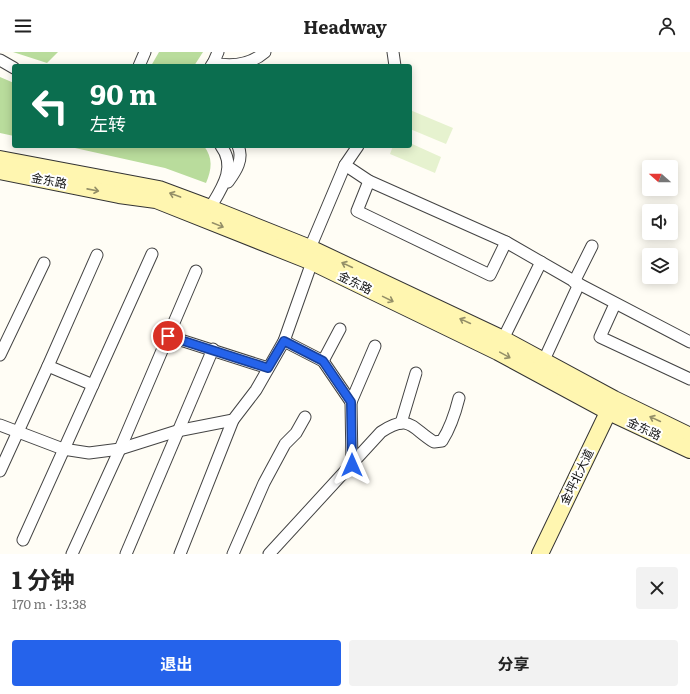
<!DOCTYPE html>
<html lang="zh">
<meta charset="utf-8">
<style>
body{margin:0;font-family:Literata,"Noto Sans SC",serif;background:#f2f2f2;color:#222;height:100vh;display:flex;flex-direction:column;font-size:15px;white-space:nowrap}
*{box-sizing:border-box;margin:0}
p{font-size:13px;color:#767676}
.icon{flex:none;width:22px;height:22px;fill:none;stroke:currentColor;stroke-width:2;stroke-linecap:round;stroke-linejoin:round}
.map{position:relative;height:502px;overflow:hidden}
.sheet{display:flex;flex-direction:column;background:#fff;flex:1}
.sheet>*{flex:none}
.banner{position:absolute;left:12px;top:12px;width:400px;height:84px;border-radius:4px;box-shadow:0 2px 10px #0003;background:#0b6e4f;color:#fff;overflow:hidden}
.needle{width:26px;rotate:291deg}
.tools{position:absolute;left:642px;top:108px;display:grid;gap:8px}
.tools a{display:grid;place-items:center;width:36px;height:36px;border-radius:4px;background:#fff;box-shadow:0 2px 10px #0003;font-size:20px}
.pin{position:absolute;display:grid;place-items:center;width:34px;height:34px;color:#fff;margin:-17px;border:2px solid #fff;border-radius:50%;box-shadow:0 1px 4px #0007}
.me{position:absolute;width:44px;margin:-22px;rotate:0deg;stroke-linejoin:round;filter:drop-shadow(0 0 3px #0008)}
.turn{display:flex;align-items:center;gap:14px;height:84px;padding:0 12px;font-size:18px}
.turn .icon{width:52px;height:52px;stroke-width:2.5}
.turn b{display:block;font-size:28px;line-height:34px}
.round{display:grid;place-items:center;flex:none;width:42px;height:42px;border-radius:4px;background:#f2f2f2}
.headline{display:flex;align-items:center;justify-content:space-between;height:68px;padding:0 12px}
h1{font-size:24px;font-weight:700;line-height:30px}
.primary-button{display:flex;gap:8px;margin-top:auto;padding:8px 12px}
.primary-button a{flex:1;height:46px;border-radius:4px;background:#2563eb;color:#fff;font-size:16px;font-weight:700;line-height:46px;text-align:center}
.primary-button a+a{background:#f2f2f2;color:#222}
header{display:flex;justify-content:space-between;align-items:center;height:52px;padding:0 12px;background:#fff;font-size:18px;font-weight:700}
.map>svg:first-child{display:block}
</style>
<header><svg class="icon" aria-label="menu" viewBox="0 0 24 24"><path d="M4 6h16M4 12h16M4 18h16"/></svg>Headway<svg class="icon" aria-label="person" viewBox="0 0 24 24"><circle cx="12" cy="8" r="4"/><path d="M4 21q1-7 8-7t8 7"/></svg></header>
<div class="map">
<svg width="690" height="502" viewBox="0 0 690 502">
<rect width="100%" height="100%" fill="#fffdf5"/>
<g fill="#b9dc9c">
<polygon points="13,0 58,0 47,11"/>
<polygon points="159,0 203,0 194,14 151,14"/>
<polygon points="0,25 14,31 14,84 0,81"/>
<path d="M66 94H204C213 106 212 117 206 131L165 116Z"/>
</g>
<g fill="#e6f2cf">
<polygon points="410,58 453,76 446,92 410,77"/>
<polygon points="410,91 441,105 435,121 390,102 393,94 410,94"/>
</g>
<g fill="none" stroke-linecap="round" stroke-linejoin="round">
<defs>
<g id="minor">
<polyline points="393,0 395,14"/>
<polyline points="0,8 14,16"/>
<polyline points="139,14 145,0"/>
<path d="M211 14 213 11C232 15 250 13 265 0"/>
<polyline points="212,14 218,0"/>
<polyline points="345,113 369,129 506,190 579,232 690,290"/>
<polyline points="369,129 357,159 490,223 506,190"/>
<path d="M228 130C236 119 244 107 238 94"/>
<path d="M210 156C222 136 237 115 221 94"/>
<polyline points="310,196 345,113 358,94"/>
<polyline points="574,230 592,194"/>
<polyline points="615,252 600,285 690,327"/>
<polyline points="168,284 268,316"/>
<polyline points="503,287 541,210"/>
<polyline points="284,289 323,309 351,350 352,413"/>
<polyline points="0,303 44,211"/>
<polyline points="544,308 579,232"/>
<polyline points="323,309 340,277"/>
<polyline points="48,314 93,333"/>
<polyline points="351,350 375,294"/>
<polyline points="401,371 416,321"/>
<polyline points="0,373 63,397 89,401 120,397 177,379 233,368 256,338 284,289 312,210"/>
<polyline points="0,419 48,314 97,203"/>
<polyline points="23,488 152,202"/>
<polyline points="72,502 120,397 196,219"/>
<polyline points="126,502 213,297"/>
<polyline points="180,502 233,368"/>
<polyline points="233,502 264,431 285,392 296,381 305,365"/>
<path d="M269 502 381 380C410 361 411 376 434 390L442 389C451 375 455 362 459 346"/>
</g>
<g id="secondary">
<polyline points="0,107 159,137 210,156 310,196 503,287 614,347 690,384"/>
<polyline points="0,119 119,143 156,148 312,210 498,300 609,360 690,398"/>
<polyline points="540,502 613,350"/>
</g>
</defs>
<use href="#minor" stroke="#444" stroke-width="13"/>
<use href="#secondary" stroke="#333" stroke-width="18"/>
<use href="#minor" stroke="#fff" stroke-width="11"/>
<use href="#secondary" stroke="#fff6b0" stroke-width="16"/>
</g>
<defs><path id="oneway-shaft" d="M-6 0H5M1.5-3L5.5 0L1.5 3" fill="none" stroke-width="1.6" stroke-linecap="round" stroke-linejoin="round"/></defs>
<g stroke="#948f68">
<use href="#oneway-shaft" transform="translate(93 138) rotate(11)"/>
<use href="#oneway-shaft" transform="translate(175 143) rotate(-160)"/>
<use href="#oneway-shaft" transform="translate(218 173) rotate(22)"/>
<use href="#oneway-shaft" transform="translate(347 213) rotate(-155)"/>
<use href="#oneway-shaft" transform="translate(388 247) rotate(26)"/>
<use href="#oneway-shaft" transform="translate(465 269) rotate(-155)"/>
<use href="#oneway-shaft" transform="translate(505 303) rotate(29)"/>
<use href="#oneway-shaft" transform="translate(655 367) rotate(-155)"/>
</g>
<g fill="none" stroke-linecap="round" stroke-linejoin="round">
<defs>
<polyline id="route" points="168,284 268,316 284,289 323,309 351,350 352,413"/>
</defs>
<use href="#route" stroke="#184099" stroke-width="10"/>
<use href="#route" stroke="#2563eb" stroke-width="7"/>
</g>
<g text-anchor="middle" stroke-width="4" stroke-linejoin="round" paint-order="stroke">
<g font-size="12" fill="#111" stroke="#fff">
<text transform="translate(49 129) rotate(11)" y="4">金东路</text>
<text transform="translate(355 231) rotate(26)" y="4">金东路</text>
<text transform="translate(644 377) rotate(25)" y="4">金东路</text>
<text transform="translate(577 425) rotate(-64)" y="4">金坪北大道</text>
</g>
</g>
</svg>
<div class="tools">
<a><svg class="needle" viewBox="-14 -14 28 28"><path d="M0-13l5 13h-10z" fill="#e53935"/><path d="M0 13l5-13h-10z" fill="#767676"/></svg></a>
<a><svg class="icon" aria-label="sound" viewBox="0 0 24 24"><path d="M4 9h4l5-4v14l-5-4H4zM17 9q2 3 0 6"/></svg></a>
<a><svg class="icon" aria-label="layers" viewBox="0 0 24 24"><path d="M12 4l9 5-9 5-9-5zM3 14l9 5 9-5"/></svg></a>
</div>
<div class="pin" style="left:168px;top:284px;background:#d93025"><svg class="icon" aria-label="arrive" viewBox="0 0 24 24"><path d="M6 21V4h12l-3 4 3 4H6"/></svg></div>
<svg class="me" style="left:352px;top:413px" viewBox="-20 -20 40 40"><path d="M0-17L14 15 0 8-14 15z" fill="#2563eb" stroke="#fff" stroke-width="4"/></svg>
<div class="banner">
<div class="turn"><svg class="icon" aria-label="left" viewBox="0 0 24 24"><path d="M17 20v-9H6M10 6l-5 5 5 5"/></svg><div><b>90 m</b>左转</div></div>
</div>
</div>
<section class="sheet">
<div class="headline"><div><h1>1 分钟</h1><p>170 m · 13:38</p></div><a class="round"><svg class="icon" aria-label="close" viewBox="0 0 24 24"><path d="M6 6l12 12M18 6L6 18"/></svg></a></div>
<div class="primary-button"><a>退出</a><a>分享</a></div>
</section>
